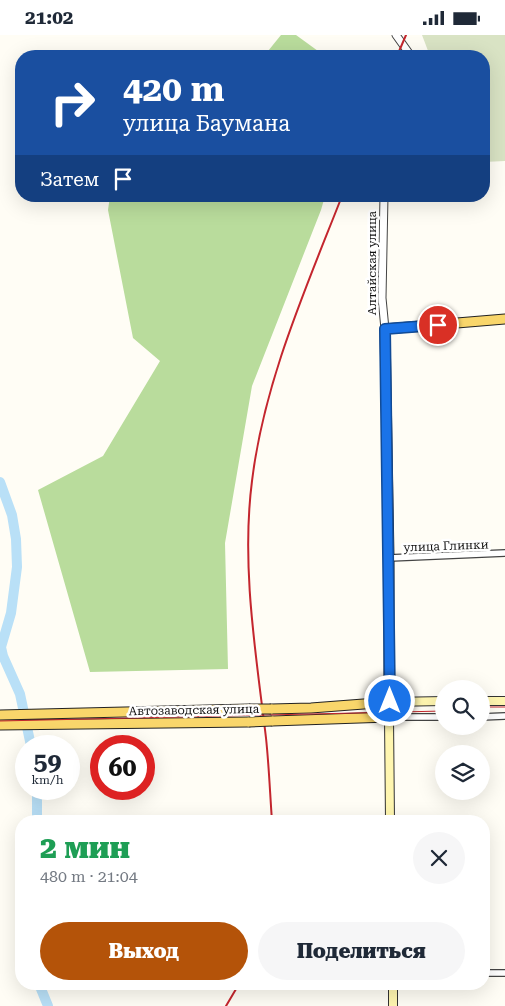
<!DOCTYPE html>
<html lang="ru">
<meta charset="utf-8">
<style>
body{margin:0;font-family:"Roboto Serif",serif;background:#f6f6f7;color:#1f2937;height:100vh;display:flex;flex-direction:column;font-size:19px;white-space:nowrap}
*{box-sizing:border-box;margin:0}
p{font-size:16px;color:#747a83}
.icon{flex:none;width:28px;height:28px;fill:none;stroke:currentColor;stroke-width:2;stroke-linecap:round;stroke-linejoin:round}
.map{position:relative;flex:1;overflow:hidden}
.side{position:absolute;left:15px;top:780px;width:475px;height:175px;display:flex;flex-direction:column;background:#fff;border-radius:20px;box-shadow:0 5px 20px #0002}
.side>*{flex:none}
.top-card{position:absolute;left:15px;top:15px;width:475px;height:152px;border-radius:20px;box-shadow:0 5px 20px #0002;background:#1a4fa0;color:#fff;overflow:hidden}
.buttons{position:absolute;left:435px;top:645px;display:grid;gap:10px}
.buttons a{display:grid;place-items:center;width:55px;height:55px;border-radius:50%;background:#fff;box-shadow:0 5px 20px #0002;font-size:25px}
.speed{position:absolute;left:15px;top:700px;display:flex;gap:10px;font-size:25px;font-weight:700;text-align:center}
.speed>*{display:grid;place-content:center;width:65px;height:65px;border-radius:50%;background:#fff;box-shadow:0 5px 20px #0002;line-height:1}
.speed small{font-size:12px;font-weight:400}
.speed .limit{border:8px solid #d22;background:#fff;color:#111}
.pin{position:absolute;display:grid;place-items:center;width:42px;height:42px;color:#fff;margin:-21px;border:2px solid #fff;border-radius:50%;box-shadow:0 1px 5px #0007}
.me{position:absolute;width:55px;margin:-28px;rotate:0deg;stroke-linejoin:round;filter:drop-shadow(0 0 4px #0008)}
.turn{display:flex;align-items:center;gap:18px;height:105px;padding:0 25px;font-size:22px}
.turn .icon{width:65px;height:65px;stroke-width:2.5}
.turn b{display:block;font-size:35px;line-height:42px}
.then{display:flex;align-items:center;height:48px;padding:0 25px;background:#0003;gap:10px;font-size:19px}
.round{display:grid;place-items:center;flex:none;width:52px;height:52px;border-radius:26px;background:#f6f6f7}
.head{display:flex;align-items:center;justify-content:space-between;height:85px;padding:0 25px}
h1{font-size:30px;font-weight:800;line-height:38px;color:#1e9e55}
.button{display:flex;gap:10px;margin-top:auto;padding:10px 25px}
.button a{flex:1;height:58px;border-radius:30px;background:#b45309;color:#fff;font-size:20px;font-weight:800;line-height:58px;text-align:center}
.button a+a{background:#f6f6f7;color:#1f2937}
.status{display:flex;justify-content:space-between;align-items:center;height:35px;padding:0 25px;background:#fff;direction:ltr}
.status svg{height:14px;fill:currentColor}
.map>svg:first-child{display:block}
</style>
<div class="status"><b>21:02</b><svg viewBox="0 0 49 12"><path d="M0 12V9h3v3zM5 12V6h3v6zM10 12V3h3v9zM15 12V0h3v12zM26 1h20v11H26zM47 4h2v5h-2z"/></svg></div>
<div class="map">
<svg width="505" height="971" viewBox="0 0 505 971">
<rect width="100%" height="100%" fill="#fffdf5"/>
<g fill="#b9dc9c">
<polygon points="281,0 296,0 318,16 317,21 264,21"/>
<polygon points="110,161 325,161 321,175 252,351 225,508 228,634 90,637 38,455 103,421 160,326 133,303 108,175"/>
</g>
<polygon fill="#d9e3c4" points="422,0 505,0 505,126 484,127 484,21 430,21"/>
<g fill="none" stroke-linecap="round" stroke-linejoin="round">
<g stroke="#b9e0f7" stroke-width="10">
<polyline points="0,447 12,480 16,504 17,532 11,578 1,612 3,621 20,659 31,711"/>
<polyline points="37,786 37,754"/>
<polyline points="39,949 48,971"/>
</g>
<defs>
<g id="minor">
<polyline points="389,523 505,518"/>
<polyline points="389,682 444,682"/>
<polyline points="481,682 505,681"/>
<polyline points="484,938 505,938"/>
</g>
<g id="tertiary">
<polyline points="396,0 411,21"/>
<polyline points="384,161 382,263 385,294"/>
</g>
<g id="secondary">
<polyline points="481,666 505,666"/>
<polyline points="390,667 444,666"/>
<polyline points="389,682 390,786"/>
<polyline points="393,949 393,971"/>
</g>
<g id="primary">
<polyline points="271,674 311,673 390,667"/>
<polyline points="0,680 249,674"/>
<polyline points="272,686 389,682 389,523 385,294 505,284"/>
<polyline points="0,690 249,687"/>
</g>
</defs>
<use href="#minor" stroke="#444" stroke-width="8"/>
<use href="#tertiary" stroke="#444" stroke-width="9"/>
<use href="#secondary" stroke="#333" stroke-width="10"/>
<use href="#primary" stroke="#222" stroke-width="11"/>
<use href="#minor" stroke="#fff" stroke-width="5.5"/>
<use href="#tertiary" stroke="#fff" stroke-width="7"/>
<use href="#secondary" stroke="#fff6b0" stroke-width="8"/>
<use href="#primary" stroke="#f9d66b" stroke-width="9"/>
<g stroke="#c4262e" stroke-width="1">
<polyline points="481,672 505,672"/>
<polyline points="0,686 444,676"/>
</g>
<g stroke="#c4262e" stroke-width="2">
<polyline points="397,21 406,0"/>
<path d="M272 786C270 759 269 731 266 703 256 619 241 531 252 446 264 347 306 253 342 161"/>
<polyline points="226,971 239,949"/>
</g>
<defs>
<g id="primary-bridge">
<polyline points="249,674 271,674"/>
<polyline points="249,687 272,686"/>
</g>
</defs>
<use href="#primary-bridge" stroke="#222" stroke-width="11" stroke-linecap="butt"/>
<use href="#primary-bridge" stroke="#f9d66b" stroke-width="9"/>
</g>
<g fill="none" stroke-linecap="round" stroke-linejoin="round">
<defs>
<polyline id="route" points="390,666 385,294 438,290"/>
</defs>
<use href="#route" stroke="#114b97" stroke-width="12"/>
<use href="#route" stroke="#1a73e8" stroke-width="9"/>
</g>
<g text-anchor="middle" stroke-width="5" stroke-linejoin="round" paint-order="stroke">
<g font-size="12" fill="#111" stroke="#fff">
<text transform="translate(372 228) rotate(-90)" y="4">Алтайская улица</text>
<text transform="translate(446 511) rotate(-2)" y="4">улица Глинки</text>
<text transform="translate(194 675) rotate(-1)" y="4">Автозаводская улица</text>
</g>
</g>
</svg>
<div class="buttons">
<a><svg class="icon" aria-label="search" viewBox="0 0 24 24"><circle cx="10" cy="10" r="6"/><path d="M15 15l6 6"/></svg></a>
<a><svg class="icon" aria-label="layers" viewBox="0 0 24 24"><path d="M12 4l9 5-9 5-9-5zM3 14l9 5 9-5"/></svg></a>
</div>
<div class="speed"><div>59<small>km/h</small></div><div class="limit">60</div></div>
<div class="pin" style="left:438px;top:290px;background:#d93025"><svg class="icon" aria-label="arrive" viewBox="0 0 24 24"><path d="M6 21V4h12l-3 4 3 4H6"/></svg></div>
<svg class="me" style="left:390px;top:666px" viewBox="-20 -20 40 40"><circle r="17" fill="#1a73e8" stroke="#fff" stroke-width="3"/><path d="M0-11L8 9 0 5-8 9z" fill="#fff"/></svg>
<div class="top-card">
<div class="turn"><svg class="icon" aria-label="right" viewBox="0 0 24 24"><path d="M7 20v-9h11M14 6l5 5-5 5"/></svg><div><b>420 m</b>улица Баумана</div></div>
<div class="then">Затем<svg class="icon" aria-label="arrive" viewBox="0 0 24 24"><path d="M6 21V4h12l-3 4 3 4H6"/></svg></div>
</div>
<section class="side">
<div class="head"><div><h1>2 мин</h1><p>480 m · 21:04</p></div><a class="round"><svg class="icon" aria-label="close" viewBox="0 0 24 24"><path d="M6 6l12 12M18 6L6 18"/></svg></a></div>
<div class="button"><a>Выход</a><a>Поделиться</a></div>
</section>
</div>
